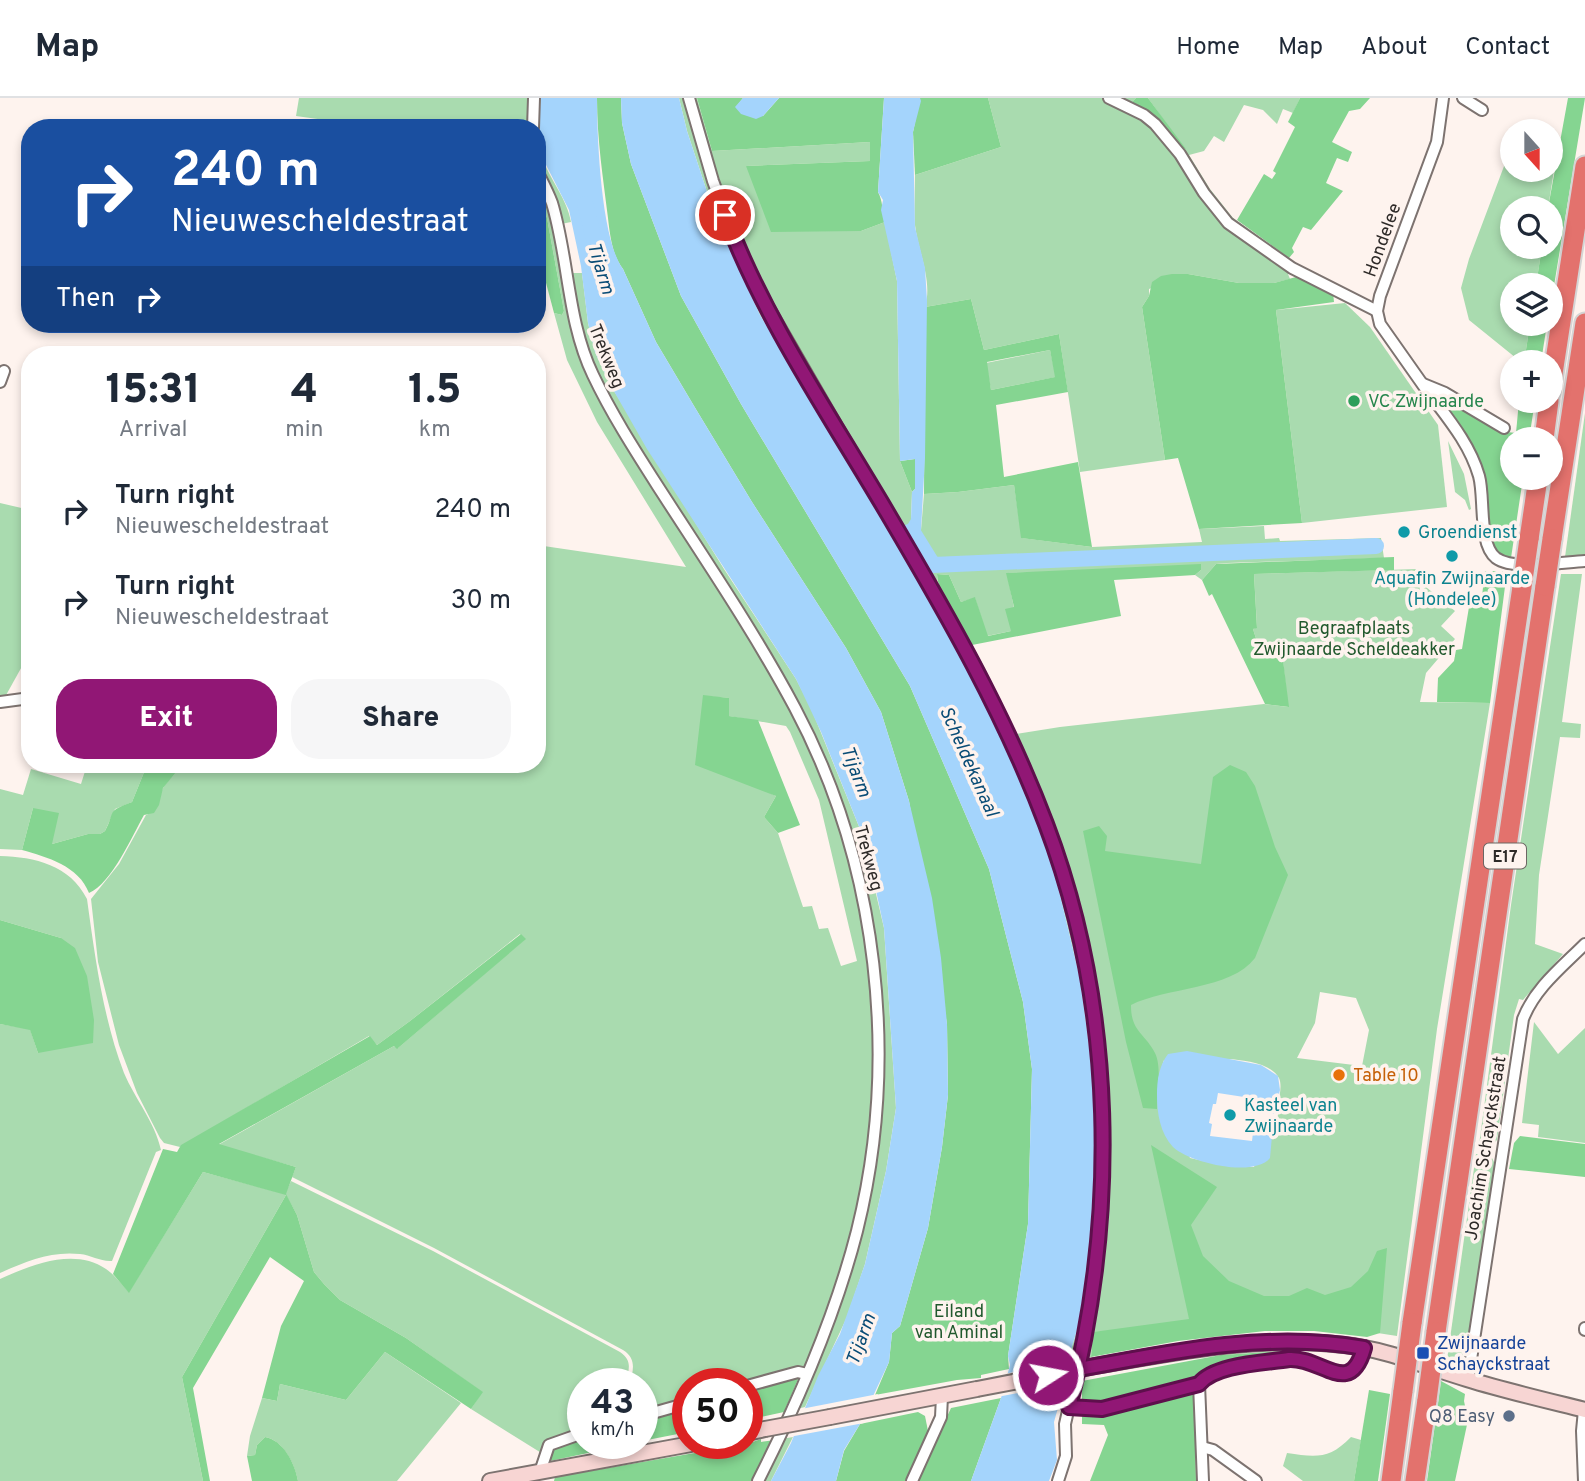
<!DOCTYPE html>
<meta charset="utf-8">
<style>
body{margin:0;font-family:Overpass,sans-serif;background:#f6f6f7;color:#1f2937;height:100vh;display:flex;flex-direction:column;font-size:26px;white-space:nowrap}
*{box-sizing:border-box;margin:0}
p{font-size:23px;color:#747a83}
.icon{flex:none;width:38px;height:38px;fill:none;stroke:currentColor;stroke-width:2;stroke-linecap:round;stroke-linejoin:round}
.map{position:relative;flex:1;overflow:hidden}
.details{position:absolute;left:21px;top:248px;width:525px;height:427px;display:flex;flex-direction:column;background:#fff;border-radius:28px;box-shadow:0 4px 10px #0003}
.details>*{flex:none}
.banner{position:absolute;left:21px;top:21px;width:525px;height:214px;border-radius:28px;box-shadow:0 4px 10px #0003;background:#1a4fa0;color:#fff;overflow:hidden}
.needle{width:46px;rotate:159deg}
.tools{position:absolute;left:1500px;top:21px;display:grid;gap:14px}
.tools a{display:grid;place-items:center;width:63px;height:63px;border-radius:50%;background:#fff;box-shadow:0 4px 10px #0003;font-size:35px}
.speed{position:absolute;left:567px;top:1270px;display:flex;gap:14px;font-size:35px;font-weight:700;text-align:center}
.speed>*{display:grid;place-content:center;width:91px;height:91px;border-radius:50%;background:#fff;box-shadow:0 4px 10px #0003;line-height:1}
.speed small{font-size:18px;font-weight:400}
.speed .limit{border:10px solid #d22;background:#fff;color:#111}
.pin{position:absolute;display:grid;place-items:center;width:60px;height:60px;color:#fff;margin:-30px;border:4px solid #fff;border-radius:50%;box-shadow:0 2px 7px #0007}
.me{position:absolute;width:77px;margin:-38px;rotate:79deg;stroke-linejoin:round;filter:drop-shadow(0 0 5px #0008)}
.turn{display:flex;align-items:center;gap:24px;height:147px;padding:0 35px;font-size:32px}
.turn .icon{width:91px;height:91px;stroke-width:2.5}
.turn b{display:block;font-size:49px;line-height:60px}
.then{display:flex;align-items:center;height:66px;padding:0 35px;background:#0003;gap:14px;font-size:26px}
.eta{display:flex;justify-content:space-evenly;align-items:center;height:119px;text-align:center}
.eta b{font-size:42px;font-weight:800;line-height:49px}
.button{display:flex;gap:14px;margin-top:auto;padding:14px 35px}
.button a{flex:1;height:80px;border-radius:28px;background:#911775;color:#fff;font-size:28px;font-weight:800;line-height:80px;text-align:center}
.button a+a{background:#f6f6f7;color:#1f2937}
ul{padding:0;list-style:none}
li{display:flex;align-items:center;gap:21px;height:91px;padding:0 35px}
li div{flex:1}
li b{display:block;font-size:26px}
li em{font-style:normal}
header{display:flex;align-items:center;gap:42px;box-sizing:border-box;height:98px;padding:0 35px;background:#fff;border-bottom:2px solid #e0e1e3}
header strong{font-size:33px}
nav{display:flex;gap:38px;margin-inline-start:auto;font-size:24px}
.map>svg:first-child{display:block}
</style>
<header>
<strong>Map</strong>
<nav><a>Home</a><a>Map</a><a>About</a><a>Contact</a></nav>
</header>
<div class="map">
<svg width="1585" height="1383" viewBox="0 0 1585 1383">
<rect width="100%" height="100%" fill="#fef3ee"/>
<g fill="#a9dbaf" fill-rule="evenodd">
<path d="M299 0H541C539 19 537 44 543 62 551 83 567 101 571 124L561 126 571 175H582L588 225 595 254 611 288 724 471 796 581 811 610 862 736 884 830 896 1010 886 1073 865 1166 847 1219 805 1309 784 1314 799 1280 747 1286H688V1307L642 1320V1286H630C633 1272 637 1261 623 1252L434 1150 292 1079 296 1069 218 1047 394 948 398 950 525 841 520 836 410 923 377 947 369 938 180 1049 164 1045 160 1040 137 995 119 947 98 864 91 801 119 766 146 717C161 712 157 701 163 690 168 682 176 675 182 667H537V447L686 469 597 324 567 262 554 215 562 217 564 213 547 120 537 91V30H382L296 18ZM703 598 729 600V618L786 628 790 634 819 702 857 863 841 868 828 830 819 831 812 808 803 809 778 735 764 719 776 698 764 692Z"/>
<path d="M679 0H697L712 53 870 44V63L746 68 861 133 885 124 897 183 900 363 912 394 911 421 921 432 924 396 958 394 1014 387 1022 440 1092 449 1202 444 1199 431 1264 428 1265 441 1279 440 1280 443 1381 440 1384 460 1227 465 1216 466 1202 482 1195 477 1201 472 1007 475 1014 510 1011 533 987 538 975 500 961 504 949 477 937 476 938 491 964 541 972 547 985 570 1016 636 1060 629 1264 606 1288 609 1282 554 1261 556 1253 531 1257 529 1254 476 1418 471 1420 494 1426 489 1455 513 1441 528 1455 541 1426 575 1420 604 1490 605 1437 931 1397 1238 1326 1227 1093 1234 1091 1259 1062 1265 1064 1257 1071 1252 1080 1222 1096 1079 1095 992 1080 881 1052 763 1018 675 984 604 895 441 760 217 715 118 687 33ZM1320 894 1356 900 1369 932 1362 968 1297 960 1315 925ZM1228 961C1243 962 1271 965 1279 980 1287 997 1261 1051 1254 1069L1226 1068 1190 1060 1157 984 1164 962Z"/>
<path d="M988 0H1136L1133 3 1184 50 1148 0H1300L1293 15 1283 11 1277 26 1263 12 1244 7 1224 44 1214 38 1204 53 1189 57 1210 91 1233 120 1289 160 1288 176 1290 181 1274 185H1239L1188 176 1149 191V198L1142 209 1165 362 1080 374 1059 236 984 252 971 201 925 209C933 183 918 154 915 127 914 111 915 94 915 77L1001 49Z"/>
<polygon points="1512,47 1512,72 1550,72 1551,57 1556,60 1548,110 1512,110 1512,149 1542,149 1536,187 1512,187 1512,226 1530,226 1525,258 1516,260 1469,222 1461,190 1469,161"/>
<polygon points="1345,205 1370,229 1438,327 1447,409 1302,425 1276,212"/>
<polygon points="1050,252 1056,279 991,292 986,265"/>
<polygon points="1585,315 1585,458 1565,459"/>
<polygon points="1448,343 1464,376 1471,411 1469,412 1465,402 1455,394"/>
<polygon points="0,405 30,412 30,554 5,599 0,600"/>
<polygon points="1561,476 1582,476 1562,624 1581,626 1580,640 1560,639 1539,777 1535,846 1563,856 1523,902 1519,901 1514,917 1497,1042 1492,1047 1479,1047 1511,807"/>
<polygon points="87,667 147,667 132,704 115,711 105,733 100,736 88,736 52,746 33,710 22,752 0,751 0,691 23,697 31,671 81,686"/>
<path d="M0 758C35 759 70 767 87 801 95 859 103 920 124 975 135 1001 155 1024 161 1052L156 1054 112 1163C101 1164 91 1157 80 1156 50 1153 27 1163 0 1175V926L30 931 38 955 61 840 0 822Z"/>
<polygon points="1534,924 1558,956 1585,930 1585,1045 1538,1039 1539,1027 1522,1025"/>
<polygon points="1476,1056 1491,1058 1495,1066 1467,1252 1458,1264 1447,1262"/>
<path d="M203 1074 285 1096 291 1083 433 1153 620 1254C633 1263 629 1272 625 1286H583V1334L543 1356 471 1311 482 1294 406 1240 340 1202 324 1186 314 1174 297 1117 286 1097 182 1279 203 1383H0V1181C31 1167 74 1149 106 1171 115 1177 122 1187 129 1194Z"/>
<path d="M385 1254 461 1305 397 1383H298C295 1366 283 1342 265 1339L257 1347 255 1357 247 1358 250 1338 262 1300 277 1303 280 1286 346 1302Z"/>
<polygon points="793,1339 771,1383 755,1383 775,1342"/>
<path d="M1351 1339 1361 1342 1354 1383H1303L1283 1368 1287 1355C1315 1359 1329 1362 1351 1339Z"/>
</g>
<g fill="#85d591" fill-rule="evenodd">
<path d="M597 0H621L622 25 631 66 681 198 741 306 910 588 989 771 1023 904 1032 971 1028 1126 1008 1258 1009 1271 981 1277V1280L957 1282 875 1297 889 1264 892 1235 900 1228 928 1130 942 1049 948 997 947 926 909 703 881 614 846 550 752 404 694 308 656 244 623 171C612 157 610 137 608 120 603 79 597 42 597 0Z"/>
<path d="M697 0H743L736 9 763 18 779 0H884L878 94C883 103 882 113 885 124L861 133 771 134 746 68 870 63V44L712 53Z"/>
<polygon points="920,0 988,0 1001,49 915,77 913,34"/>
<polygon points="1136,0 1148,0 1186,51 1176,46 1133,8 1133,3"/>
<polygon points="1300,0 1370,0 1360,11 1349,13 1332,44 1352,54 1348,64 1337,60 1326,85 1343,93 1311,132 1303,129 1292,150 1294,154 1289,160 1237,122 1264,76 1272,81 1276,75 1273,73 1295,29 1288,24"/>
<polygon points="1568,0 1585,0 1551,206 1550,187 1536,187 1542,149 1550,149 1550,110 1548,110"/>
<polygon points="537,91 547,120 564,213 562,217 554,215 537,151"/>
<polygon points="1172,176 1188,176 1239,185 1274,185 1296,179 1333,194 1334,204 1276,212 1302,425 1199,431 1178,360 1165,362 1142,209 1149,198 1152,184 1161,178"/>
<path d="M971 201 984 252 1059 236 1068 294 996 307 1004 379 1078 364 1092 449 1021 440 1014 387 958 394 924 396 925 209ZM1050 252 1055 279 991 292 987 264Z"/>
<polygon points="1530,226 1547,226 1541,264 1523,264 1523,259 1516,260 1525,258"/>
<polygon points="1448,300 1507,334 1516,335 1519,303 1535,303 1529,341 1512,341 1512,380 1523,380 1511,460 1503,459 1495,453 1489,439 1484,382 1442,305"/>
<polygon points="915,361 915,391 912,394 900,363"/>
<polygon points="1394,459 1394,472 1254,476 1257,530 1253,531 1261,556 1282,554 1289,609 1265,606 1212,496 1209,498 1202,482 1216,466"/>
<path d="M1201 466V472L1195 477 1114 482 1121 518 972 547C956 537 938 495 937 476L949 477 961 504 975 499 988 538 1011 533 1005 511 1014 509 1006 475Z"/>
<polygon points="1485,473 1507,473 1490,605 1437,604 1438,580 1454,563 1456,552 1462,551 1471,497 1482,498"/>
<polygon points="703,597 729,600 729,618 758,622 800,727 778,735 764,719 776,698 695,667"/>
<path d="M147 667H182L163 690 159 707 154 715 144 717C132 738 112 785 89 795 79 768 47 759 22 752L33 710 59 715 52 746 88 736H100L105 733C116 713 105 714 132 704Z"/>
<path d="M1230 667 1246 674 1255 688 1275 749 1288 777 1255 860C1231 892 1166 889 1131 907 1131 934 1144 934 1155 955 1162 969 1157 995 1157 1011L1143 1010 1126 944 1083 733 1099 728 1107 738 1105 753 1201 766 1213 679Z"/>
<polygon points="0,822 61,840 75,850 87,878 94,922 93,945 38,955 30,932 0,926"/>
<polygon points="521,836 526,841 397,951 394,948 219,1046 296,1069 286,1096 297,1117 314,1174 324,1186 340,1202 406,1240 483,1294 471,1311 385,1254 346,1302 280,1286 277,1303 262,1300 281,1228 304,1183 270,1159 193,1290 210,1383 203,1383 182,1279 286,1097 203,1074 129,1195 113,1176 163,1051 177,1054 181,1047 370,938 377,947 410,923"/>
<polygon points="1520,1038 1585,1046 1585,1079 1509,1071 1514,1045"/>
<polygon points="1151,1047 1217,1089 1191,1127 1203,1158 1229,1183 1264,1198 1289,1198 1307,1190 1325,1197 1351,1189 1368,1173 1377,1153 1387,1150 1380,1235 1367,1239 1314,1233 1265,1233 1178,1243 1091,1259 1093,1234 1189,1221"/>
<polygon points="1298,1252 1298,1256 1194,1286 1196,1383 1090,1383 1108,1337 1104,1327 1082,1326 1082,1283 1221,1257"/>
<polygon points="799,1279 784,1314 747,1322 747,1290"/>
<polygon points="1441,1283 1465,1296 1464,1303 1468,1322 1455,1383 1427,1383"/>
<polygon points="1369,1292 1390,1296 1378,1383 1354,1383"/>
<polygon points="1001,1300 971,1383 917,1383 951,1310"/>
<polygon points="688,1307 688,1334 642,1343 642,1320"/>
<polygon points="918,1314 925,1318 928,1333 905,1383 836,1383 844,1353 860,1326"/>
<polygon points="583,1337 583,1346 631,1346 550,1363 551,1349"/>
<path d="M265 1339C283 1342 295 1365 298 1383H252L247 1358 255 1357 257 1347Z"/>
<polygon points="761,1341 761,1344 775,1342 755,1383 554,1383 555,1379 747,1346"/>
</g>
<g fill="#a4d4fc" fill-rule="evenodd">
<path d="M541 0H597C597 39 601 142 623 171L656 244 694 308 752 404 846 550 881 614 909 703 932 800 941 860 947 926 948 997 942 1049 928 1130 900 1228 892 1235 889 1264 860 1326 844 1352 836 1383H771L791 1345 818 1278 840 1236 865 1166 886 1073 896 1010 884 830 872 774 862 736 821 634 796 581 647 351 611 288 595 254 588 225 581 168 569 112 542 59 539 20Z"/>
<polygon points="621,0 679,0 687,33 715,118 760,217 895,441 959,554 1018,675 1052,763 1080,881 1095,992 1096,1079 1088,1156 1080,1222 1071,1252 1064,1257 1057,1292 1061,1299 1054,1324 1057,1362 1049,1383 971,1383 1001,1300 1010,1267 1008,1258 1028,1126 1032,971 1023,904 989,771 910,588 741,306 681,198 631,66 622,25"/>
<polygon points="743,0 779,0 763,18 756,21 741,16 735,9"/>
<polygon points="884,0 920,0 921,3 913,34 915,129 925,170 927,203 925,360 921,432 912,433 908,426 911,421 912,394 915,391 915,361 900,363 897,183 881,112 883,102 878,94"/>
<path d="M1187 953 1261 967 1278 978 1280 992 1274 1016 1270 1060C1254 1080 1190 1065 1173 1049 1160 1035 1157 1015 1157 997 1157 982 1159 968 1168 956ZM1218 995 1257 1001 1252 1043 1210 1038 1212 1026 1209 1025 1213 1006H1216Z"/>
</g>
<g fill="#fef3ee">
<polygon points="1255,1013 1278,1016 1276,1034 1252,1031"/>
<polygon points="1066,1264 1062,1287 997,1299 1004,1276"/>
<polygon points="878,1296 864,1325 789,1339 801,1311"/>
</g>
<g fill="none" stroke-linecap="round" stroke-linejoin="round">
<g stroke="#a4d4fc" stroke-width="16">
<polyline points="585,106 602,172"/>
<polyline points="909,434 912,433 933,467 1376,448"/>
</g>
<defs>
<g id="street">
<polyline points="689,0 713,83 728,124 755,186 937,501 991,601 1025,675 1047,728 1075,820 1085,865 1097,938 1102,1012 1103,1079 1092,1190 1083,1247 1065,1326 1066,1358 1058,1383"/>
<polyline points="1109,0 1144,17 1155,26 1180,56 1204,95 1228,125 1292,170 1377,213"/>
<path d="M1443 0 1437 44 1380 198 1377 213 1380 226C1394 246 1409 267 1423 287 1444 316 1469 343 1479 378 1485 399 1478 446 1496 460 1514 473 1563 464 1585 463"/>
<polyline points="1463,0 1482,12"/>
<polyline points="533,30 534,0"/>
<path d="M537 73C542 83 548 94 552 105 569 161 567 223 593 277 611 315 634 351 657 387 704 460 754 533 795 610 878 766 900 961 857 1133 835 1219 798 1304 758 1383"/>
<polyline points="0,284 4,273"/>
<polyline points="1423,286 1445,295 1504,330"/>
<polyline points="0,604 30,600"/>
<polyline points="1585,1230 1585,1232"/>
<path d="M1468 1281 1523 921C1535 890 1562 869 1585 846"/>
<polyline points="1199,1286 1203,1383"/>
<polyline points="747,1288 798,1274 807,1276"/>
<path d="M1069 1309 1102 1311 1199 1286C1212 1270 1274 1260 1296 1261 1313 1261 1336 1285 1352 1274 1359 1269 1362 1258 1364 1250"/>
<polyline points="642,1318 688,1305"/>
<polyline points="1202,1349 1213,1352 1256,1383"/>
<polyline points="540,1374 549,1347 583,1335"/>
<polyline points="912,1383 941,1319 942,1298"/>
<polyline points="1584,1383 1582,1333 1584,1312"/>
</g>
<g id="secondary">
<path d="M1095 1268C1178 1254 1259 1237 1344 1247 1386 1251 1426 1269 1467 1281 1506 1293 1545 1302 1585 1312"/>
<polyline points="830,1319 977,1291"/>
<polyline points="747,1335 765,1331"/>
<polyline points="490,1383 691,1346"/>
</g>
<g id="highway">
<polyline points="1550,295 1585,68"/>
<polyline points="1544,341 1549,303"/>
<polyline points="1529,441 1538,380"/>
<polyline points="1552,441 1585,225"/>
<polyline points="1412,1225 1522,489"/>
<polyline points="1436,1234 1545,488"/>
<polyline points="1391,1383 1403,1293"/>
<polyline points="1415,1383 1427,1302"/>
</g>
</defs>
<use href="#street" stroke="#7d7370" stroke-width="14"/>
<use href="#secondary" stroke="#7d7370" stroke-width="18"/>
<use href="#highway" stroke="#d5d4d4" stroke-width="23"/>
<use href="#street" stroke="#fff" stroke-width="10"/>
<use href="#secondary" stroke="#f7d5d3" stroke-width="14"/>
<use href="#highway" stroke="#e3726d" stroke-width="19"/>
<defs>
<g id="secondary-bridge">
<polyline points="977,1291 1095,1268"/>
<polyline points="765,1331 830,1319"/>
</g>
<g id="highway-bridge">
<polyline points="1545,488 1552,441"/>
<polyline points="1522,489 1529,441"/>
<polyline points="1403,1293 1412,1225"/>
<polyline points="1427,1302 1436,1234"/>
</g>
</defs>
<use href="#secondary-bridge" stroke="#7d7370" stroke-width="18" stroke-linecap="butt"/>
<use href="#highway-bridge" stroke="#d5d4d4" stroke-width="23" stroke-linecap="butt"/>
<use href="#secondary-bridge" stroke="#f7d5d3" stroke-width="14"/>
<use href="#highway-bridge" stroke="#e3726d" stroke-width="19"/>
</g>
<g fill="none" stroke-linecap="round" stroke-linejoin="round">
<defs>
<path id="route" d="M725 117C765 223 831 319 888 416 947 516 1005 617 1046 726 1116 911 1118 1118 1069 1309L1102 1311 1199 1286C1215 1266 1264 1265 1289 1261 1322 1259 1350 1301 1364 1250 1259 1231 1152 1258 1048 1277"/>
</defs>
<use href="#route" stroke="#5e0f4c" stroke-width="18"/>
<use href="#route" stroke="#911775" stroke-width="12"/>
</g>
<circle fill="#2e9e5b" stroke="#fef3ee" stroke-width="2.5" cx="1354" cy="303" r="7"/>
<g fill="#0f9aa8" stroke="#fef3ee" stroke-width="2.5">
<circle cx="1404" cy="434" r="7"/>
<circle cx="1452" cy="458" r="7"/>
<circle cx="1230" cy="1017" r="7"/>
</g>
<circle fill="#e8710a" stroke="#fef3ee" stroke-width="2.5" cx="1339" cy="977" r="7"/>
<rect fill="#1a4fb4" stroke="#fef3ee" stroke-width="2.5" x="1416" y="1248" width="14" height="14" rx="3.5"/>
<circle fill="#5c6f8a" stroke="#fef3ee" stroke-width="2.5" cx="1509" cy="1318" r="7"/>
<g text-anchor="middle" stroke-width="7" stroke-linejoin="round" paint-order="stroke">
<rect fill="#fef3ee" stroke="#6c6663" stroke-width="2" x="1484" y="745.5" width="42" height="25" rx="5"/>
<g font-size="16" font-weight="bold" fill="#2e2a28">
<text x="1505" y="764">E17</text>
</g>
<g font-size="18" fill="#2e2a28" stroke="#fef3ee">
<text transform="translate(1382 142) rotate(-70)" y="6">Hondelee</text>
<text transform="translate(607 258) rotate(68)" y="6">Trekweg</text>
<text transform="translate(869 760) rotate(75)" y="6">Trekweg</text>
<text transform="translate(1485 1050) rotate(-81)" y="6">Joachim Schayckstraat</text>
</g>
<g font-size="18" fill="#27864d" stroke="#fef3ee" text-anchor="start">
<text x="1368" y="309">VC Zwijnaarde</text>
</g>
<g font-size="18" fill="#0d838f" stroke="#fef3ee" text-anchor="start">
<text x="1418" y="440">Groendienst</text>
<text x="1452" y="486" text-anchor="middle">Aquafin Zwijnaarde<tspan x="1452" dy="21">(Hondelee)</tspan></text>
<text x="1244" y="1013">Kasteel van<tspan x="1244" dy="21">Zwijnaarde</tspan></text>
</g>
<g font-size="18" fill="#21592d" stroke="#fef3ee">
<text x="1354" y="536">Begraafplaats<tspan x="1354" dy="21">Zwijnaarde Scheldeakker</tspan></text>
<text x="959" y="1219">Eiland<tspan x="959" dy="21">van Aminal</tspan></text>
</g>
<g font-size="18" fill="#c56008" stroke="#fef3ee" text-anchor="start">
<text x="1353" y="983">Table 10</text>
</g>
<g font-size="18" fill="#164399" stroke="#fef3ee" text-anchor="start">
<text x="1437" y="1251">Zwijnaarde<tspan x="1437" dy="21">Schayckstraat</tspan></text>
</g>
<g font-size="18" fill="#4e5e75" stroke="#fef3ee" text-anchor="end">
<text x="1495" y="1324">Q8 Easy</text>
</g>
<g font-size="19" font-style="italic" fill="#094c76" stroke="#fef3ee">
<text transform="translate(602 170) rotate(73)" y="7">Tijarm</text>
<text transform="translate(970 663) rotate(66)" y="7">Scheldekanaal</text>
<text transform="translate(857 673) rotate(69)" y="7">Tijarm</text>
<text transform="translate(860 1241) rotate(-70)" y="7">Tijarm</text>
</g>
</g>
</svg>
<div class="tools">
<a><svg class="needle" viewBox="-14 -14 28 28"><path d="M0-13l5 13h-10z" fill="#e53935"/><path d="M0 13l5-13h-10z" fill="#747a83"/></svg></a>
<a><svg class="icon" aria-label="search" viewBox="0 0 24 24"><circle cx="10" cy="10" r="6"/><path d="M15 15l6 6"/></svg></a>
<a><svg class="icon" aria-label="layers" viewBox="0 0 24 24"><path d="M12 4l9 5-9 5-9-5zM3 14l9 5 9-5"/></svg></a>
<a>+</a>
<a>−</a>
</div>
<div class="speed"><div>43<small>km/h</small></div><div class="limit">50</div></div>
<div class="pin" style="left:725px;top:117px;background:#d93025"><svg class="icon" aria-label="arrive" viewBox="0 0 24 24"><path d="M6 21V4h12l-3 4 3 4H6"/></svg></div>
<svg class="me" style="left:1048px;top:1277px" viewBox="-20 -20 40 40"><circle r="17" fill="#911775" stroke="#fff" stroke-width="3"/><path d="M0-11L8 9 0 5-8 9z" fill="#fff"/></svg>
<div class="banner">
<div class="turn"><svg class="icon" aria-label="right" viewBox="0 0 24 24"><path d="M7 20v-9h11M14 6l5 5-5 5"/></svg><div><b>240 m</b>Nieuwescheldestraat</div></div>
<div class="then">Then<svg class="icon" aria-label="right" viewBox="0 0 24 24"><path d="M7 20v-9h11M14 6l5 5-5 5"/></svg></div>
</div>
<section class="details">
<div class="eta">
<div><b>15:31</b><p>Arrival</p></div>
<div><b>4</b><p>min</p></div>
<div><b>1.5</b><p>km</p></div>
</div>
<ul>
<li><svg class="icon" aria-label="right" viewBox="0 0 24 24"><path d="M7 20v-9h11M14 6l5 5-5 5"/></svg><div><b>Turn right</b><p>Nieuwescheldestraat</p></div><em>240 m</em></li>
<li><svg class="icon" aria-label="right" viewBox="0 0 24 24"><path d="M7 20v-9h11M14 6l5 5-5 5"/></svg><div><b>Turn right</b><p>Nieuwescheldestraat</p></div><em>30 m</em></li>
</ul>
<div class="button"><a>Exit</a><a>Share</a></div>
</section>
</div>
